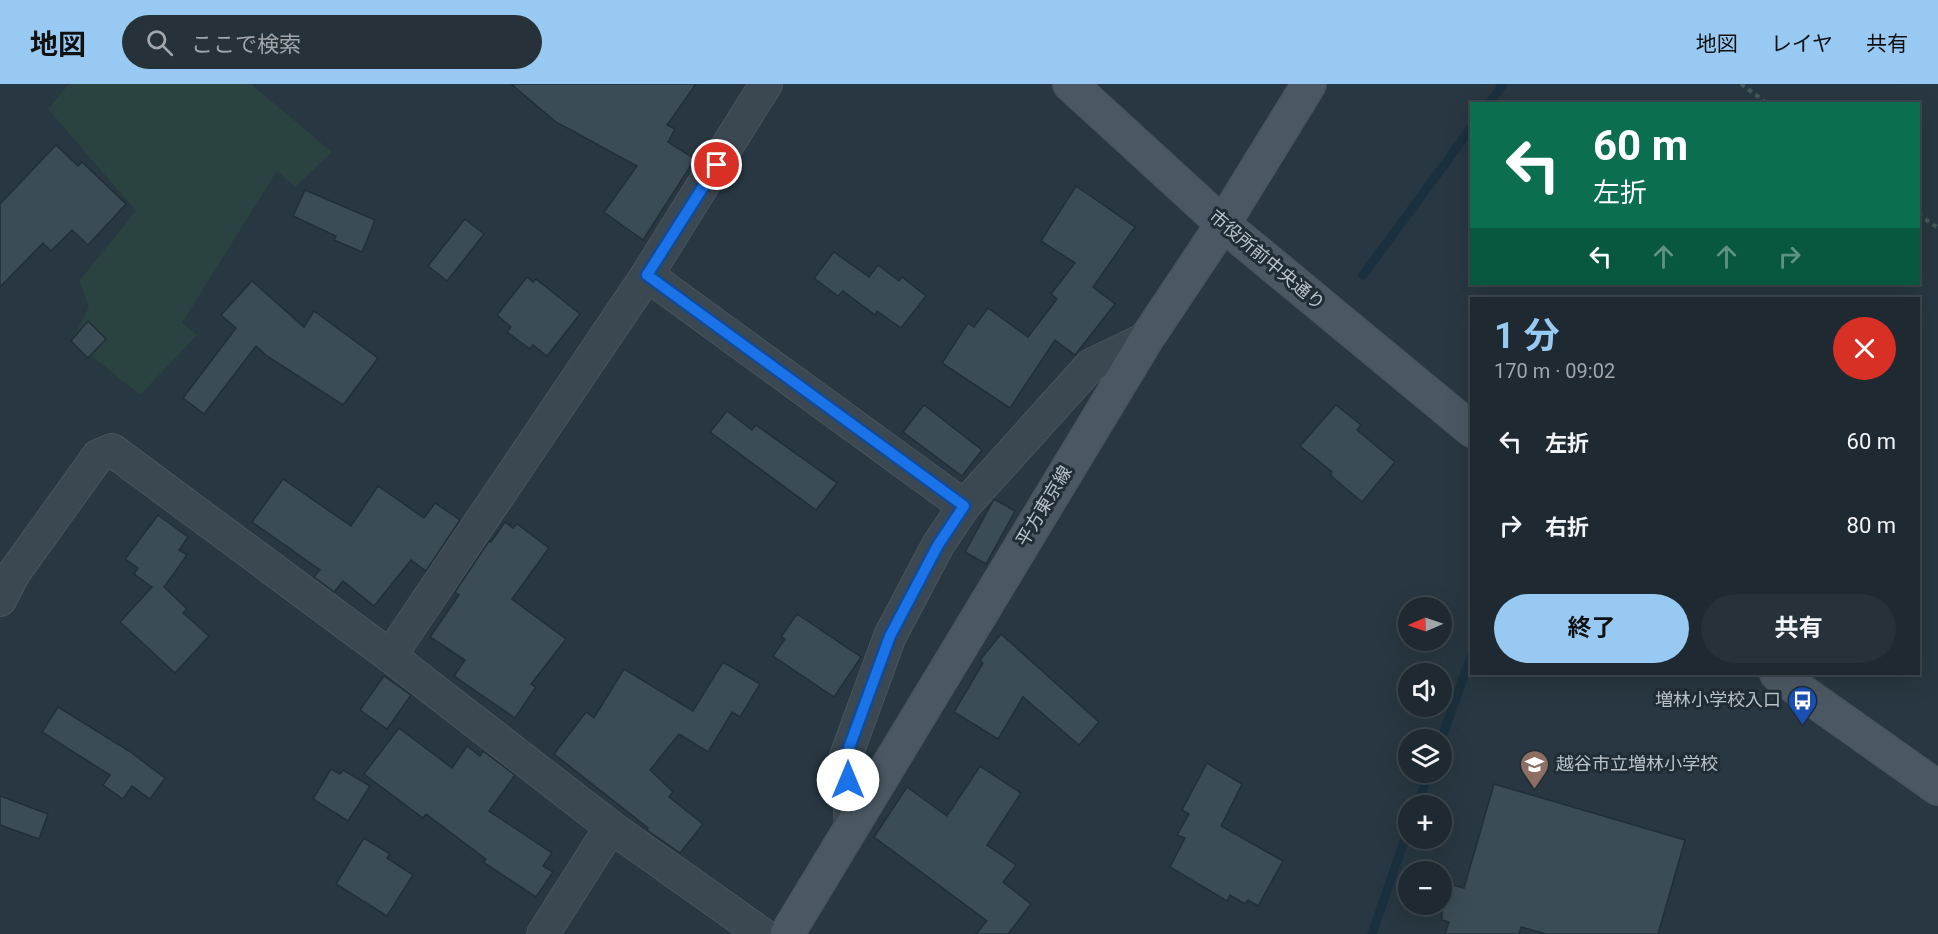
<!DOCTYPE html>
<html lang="ja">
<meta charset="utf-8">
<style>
body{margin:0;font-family:Roboto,"Noto Sans JP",sans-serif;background:#263139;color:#f1f3f6;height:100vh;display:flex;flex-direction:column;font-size:22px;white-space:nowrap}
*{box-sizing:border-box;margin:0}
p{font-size:20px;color:#a1a6ab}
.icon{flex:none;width:33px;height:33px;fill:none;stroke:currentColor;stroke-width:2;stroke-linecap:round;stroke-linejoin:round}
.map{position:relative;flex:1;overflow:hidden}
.side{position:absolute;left:1470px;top:213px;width:450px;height:378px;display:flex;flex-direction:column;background:#1e2931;border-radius:0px;box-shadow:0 6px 24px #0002,0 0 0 2px #3c454d}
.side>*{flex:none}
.banner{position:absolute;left:1470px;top:18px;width:450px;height:183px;border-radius:0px;box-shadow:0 6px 24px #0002,0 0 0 2px #3c454d;background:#0b6e4f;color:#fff;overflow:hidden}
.needle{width:39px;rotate:268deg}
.tools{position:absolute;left:1398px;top:513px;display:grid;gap:12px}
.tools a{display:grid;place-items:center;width:54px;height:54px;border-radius:50%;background:#1e2931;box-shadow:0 6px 24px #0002,0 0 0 2px #3c454d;font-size:30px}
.pin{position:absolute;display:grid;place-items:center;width:51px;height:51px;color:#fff;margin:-26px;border:3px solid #fff;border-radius:50%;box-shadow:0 2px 6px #0007}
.me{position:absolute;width:66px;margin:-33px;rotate:0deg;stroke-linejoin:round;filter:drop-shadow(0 0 4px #0008)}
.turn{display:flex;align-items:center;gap:21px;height:126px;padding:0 24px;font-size:27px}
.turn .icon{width:78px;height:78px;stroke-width:2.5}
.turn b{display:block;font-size:42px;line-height:51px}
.lanes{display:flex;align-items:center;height:57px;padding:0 24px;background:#0003;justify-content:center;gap:30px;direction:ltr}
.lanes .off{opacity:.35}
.round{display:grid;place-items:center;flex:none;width:63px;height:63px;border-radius:32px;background:#263139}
.overview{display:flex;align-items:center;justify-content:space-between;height:102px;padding:0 24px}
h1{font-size:36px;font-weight:700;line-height:45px;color:#97c9f2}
.cta{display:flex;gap:12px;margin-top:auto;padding:12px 24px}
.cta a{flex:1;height:69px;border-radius:36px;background:#97c9f2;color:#111;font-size:24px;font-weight:700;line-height:69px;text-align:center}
.cta a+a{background:#263139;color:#f1f3f6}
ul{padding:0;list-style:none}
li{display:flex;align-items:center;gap:18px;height:84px;padding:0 24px}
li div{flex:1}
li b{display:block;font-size:22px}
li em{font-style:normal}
header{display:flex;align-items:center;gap:36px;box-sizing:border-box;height:84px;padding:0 30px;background:#97c9f2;color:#111}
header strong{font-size:28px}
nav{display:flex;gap:33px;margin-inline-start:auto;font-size:21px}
.search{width:420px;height:54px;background:#263139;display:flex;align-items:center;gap:15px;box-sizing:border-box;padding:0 21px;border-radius:33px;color:#a1a6ab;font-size:22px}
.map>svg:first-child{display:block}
</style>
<header>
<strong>地図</strong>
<div class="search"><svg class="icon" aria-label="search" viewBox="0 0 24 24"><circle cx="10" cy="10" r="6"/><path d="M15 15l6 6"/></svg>ここで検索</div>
<nav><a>地図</a><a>レイヤ</a><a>共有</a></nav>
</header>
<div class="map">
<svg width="1938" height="850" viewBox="0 0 1938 850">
<rect width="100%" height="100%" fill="#283741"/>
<polygon fill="#2a4240" points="69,0 251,0 332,68 295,103 277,87 182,239 197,251 140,311 72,256 89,223 79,197 136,127 48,25"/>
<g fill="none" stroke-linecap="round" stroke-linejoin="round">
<g stroke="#1b303e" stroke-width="9">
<polyline points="1489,20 1503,0"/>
<polyline points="1363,191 1472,43"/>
<polyline points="1441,656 1472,569"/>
<polyline points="1417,722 1429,688"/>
<polyline points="1372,850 1408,746"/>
</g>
</g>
<g fill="#3b4c56" stroke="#232f38" stroke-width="1.5">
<polygon points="511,0 696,0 667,41 675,45 668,58 695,75 643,156 604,128 637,82 556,38"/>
<polygon points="56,61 78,82 82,78 126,120 88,161 72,146 51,167 43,159 0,203 0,120"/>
<polygon points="1076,102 1135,143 1093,203 1115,220 1075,271 1055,256 1010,324 942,279 968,239 974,243 988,224 1028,253 1057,215 1051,210 1075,179 1041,157"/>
<polygon points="305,106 375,136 362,168 334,156 336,152 293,132"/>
<polygon points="465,135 484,150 447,197 428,182"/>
<polygon points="834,168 869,193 878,181 899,197 902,193 926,212 901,244 877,227 875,231 843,207 838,212 814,194"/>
<polygon points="527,193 533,198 536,195 580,230 547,272 533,261 530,265 507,248 511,243 497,231"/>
<polygon points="252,197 304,243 314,227 378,274 343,321 267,272 256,262 204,330 183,314 236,244 221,231"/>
<polygon points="88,237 106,255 88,274 71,257"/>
<polygon points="924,321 982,366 962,392 903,348"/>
<polygon points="1336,321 1361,341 1357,346 1395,378 1362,418 1330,391 1332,388 1300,362"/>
<polygon points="727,327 752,346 756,341 837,399 816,426 710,348"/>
<polygon points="283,395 351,442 378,402 424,434 435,419 460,436 426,487 411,476 374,522 343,497 334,508 314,493 320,486 252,438"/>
<polygon points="994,415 1015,427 986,480 965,468"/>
<polygon points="158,431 188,453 179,466 187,471 164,503 187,525 183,529 209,552 175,589 120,538 152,503 134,490 138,484 125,475"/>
<polygon points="505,438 513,444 517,440 549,464 512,515 566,555 531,600 536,603 515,634 454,592 465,576 430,553 459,511 455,508 489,457 491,458"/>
<polygon points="797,530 861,573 834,613 773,572 785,555 781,553"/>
<polygon points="1001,550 1099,638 1079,661 1023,613 998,655 954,628 983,579 980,576"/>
<polygon points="723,578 760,600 740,633 732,628 708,668 679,650 650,686 673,708 669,713 703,740 680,769 647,746 648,744 554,670 586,628 594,634 624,585 693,627"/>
<polygon points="384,592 411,611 387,645 360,626"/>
<polygon points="58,623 129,667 165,694 150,715 132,702 123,715 103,701 110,691 42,648"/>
<polygon points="399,644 452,684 467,662 480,672 483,667 515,691 489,727 552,769 543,782 553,788 536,813 483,778 486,775 426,730 423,734 364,690"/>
<polygon points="1207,679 1242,700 1221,742 1283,777 1258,822 1248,816 1245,820 1230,811 1227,817 1170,783 1185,754 1177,751 1189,730 1182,726"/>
<polygon points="980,682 1021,709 987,761 1016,781 1003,798 1031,820 1008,850 976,850 987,837 874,753 907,703 947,732"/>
<polygon points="331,685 340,690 343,686 370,702 348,737 313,715"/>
<polygon points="1494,700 1685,756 1658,850 1546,850 1521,843 1519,850 1445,850 1449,838 1442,836 1442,798 1464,804"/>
<polygon points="0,712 48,730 39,755 0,741"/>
<polygon points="364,754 390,770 387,774 413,791 387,832 336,800"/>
</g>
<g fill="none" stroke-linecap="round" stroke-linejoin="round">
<defs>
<g id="street">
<polyline points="647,191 964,422 1091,281 1147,254"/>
<polyline points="0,516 14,489 98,372 112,366 390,572 611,743 762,850"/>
<polyline points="390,572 647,191 766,0"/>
<polyline points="851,743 846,672 890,552 938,461 964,422"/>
<polyline points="543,850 611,743"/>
</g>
<g id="secondary">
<polyline points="1070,0 1223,140 1472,346"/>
<polyline points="1777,590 1938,704"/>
<polyline points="787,850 1147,254 1223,140 1309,0"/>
</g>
</defs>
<use href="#street" stroke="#49545d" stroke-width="34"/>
<use href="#secondary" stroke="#49545d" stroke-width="36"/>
<g stroke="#445958" stroke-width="4" stroke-dasharray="4.5 4.5" stroke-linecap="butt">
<polyline points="1741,0 1768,20"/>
<polyline points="1918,130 1938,144"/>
</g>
<use href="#street" stroke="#3c4851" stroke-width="32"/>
<use href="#secondary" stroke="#4b5863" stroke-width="33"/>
</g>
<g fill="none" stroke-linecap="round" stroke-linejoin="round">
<defs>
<polyline id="route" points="717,81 647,191 964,422 938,461 890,552 846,672 848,696"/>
</defs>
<use href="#route" stroke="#114b97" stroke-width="15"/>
<use href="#route" stroke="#1a73e8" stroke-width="10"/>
</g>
<defs>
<symbol id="bus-pin" viewBox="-11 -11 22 30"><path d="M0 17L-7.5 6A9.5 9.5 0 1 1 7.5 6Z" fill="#1a4fb4" stroke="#212d36"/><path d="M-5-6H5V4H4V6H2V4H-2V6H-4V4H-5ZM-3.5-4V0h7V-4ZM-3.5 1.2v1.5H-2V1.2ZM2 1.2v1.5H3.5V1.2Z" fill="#fff"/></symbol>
<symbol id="school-pin" viewBox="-11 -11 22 30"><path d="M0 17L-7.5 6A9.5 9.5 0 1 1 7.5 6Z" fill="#8d6e63" stroke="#212d36"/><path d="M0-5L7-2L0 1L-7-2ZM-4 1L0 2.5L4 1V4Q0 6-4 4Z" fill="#fff"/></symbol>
</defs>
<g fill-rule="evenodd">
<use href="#bus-pin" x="1786" y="600" width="33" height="45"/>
<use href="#school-pin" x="1518" y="664" width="33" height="45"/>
</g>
<g text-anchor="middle" stroke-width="6" stroke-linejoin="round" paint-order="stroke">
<g font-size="18" fill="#b9c3cb" stroke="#212d36">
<text transform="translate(1267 176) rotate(40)" y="6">市役所前中央通り</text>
<text transform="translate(1044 422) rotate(-59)" y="6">平方東京線</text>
</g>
<g font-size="18" fill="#b9c3cb" stroke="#212d36" text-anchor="end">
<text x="1781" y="622">増林小学校入口</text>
<text x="1556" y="686" text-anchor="start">越谷市立増林小学校</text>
</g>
</g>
</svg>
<div class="tools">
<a><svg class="needle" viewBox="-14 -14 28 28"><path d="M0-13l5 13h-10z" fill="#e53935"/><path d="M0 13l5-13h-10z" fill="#a1a6ab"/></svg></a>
<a><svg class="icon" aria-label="sound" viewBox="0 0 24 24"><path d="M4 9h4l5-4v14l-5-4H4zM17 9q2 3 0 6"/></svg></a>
<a><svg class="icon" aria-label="layers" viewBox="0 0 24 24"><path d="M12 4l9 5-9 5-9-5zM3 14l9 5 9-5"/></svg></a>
<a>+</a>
<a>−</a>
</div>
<div class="pin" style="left:717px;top:81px;background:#d93025"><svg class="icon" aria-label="arrive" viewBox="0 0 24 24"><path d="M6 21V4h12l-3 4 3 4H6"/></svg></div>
<svg class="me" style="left:848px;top:696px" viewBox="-20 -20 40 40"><circle r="19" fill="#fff"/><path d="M0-13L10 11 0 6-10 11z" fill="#1a73e8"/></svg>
<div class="banner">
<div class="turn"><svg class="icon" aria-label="left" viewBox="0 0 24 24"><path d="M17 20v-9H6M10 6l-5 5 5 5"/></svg><div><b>60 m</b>左折</div></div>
<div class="lanes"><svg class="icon" aria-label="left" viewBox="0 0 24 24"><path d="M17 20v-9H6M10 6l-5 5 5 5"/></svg><svg class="icon off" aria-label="ahead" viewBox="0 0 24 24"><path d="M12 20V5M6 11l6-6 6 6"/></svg><svg class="icon off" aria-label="ahead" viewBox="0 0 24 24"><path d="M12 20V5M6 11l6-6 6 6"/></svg><svg class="icon off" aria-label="right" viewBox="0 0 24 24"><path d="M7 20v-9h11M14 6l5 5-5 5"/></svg></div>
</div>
<section class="side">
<div class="overview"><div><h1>1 分</h1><p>170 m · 09:02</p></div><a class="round" style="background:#d93025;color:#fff"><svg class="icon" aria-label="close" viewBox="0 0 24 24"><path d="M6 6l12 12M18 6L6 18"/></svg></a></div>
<ul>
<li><svg class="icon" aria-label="left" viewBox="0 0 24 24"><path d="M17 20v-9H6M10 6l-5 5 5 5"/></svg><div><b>左折</b></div><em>60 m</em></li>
<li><svg class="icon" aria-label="right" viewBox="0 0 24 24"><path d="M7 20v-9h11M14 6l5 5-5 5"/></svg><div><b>右折</b></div><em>80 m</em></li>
</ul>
<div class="cta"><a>終了</a><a>共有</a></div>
</section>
</div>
